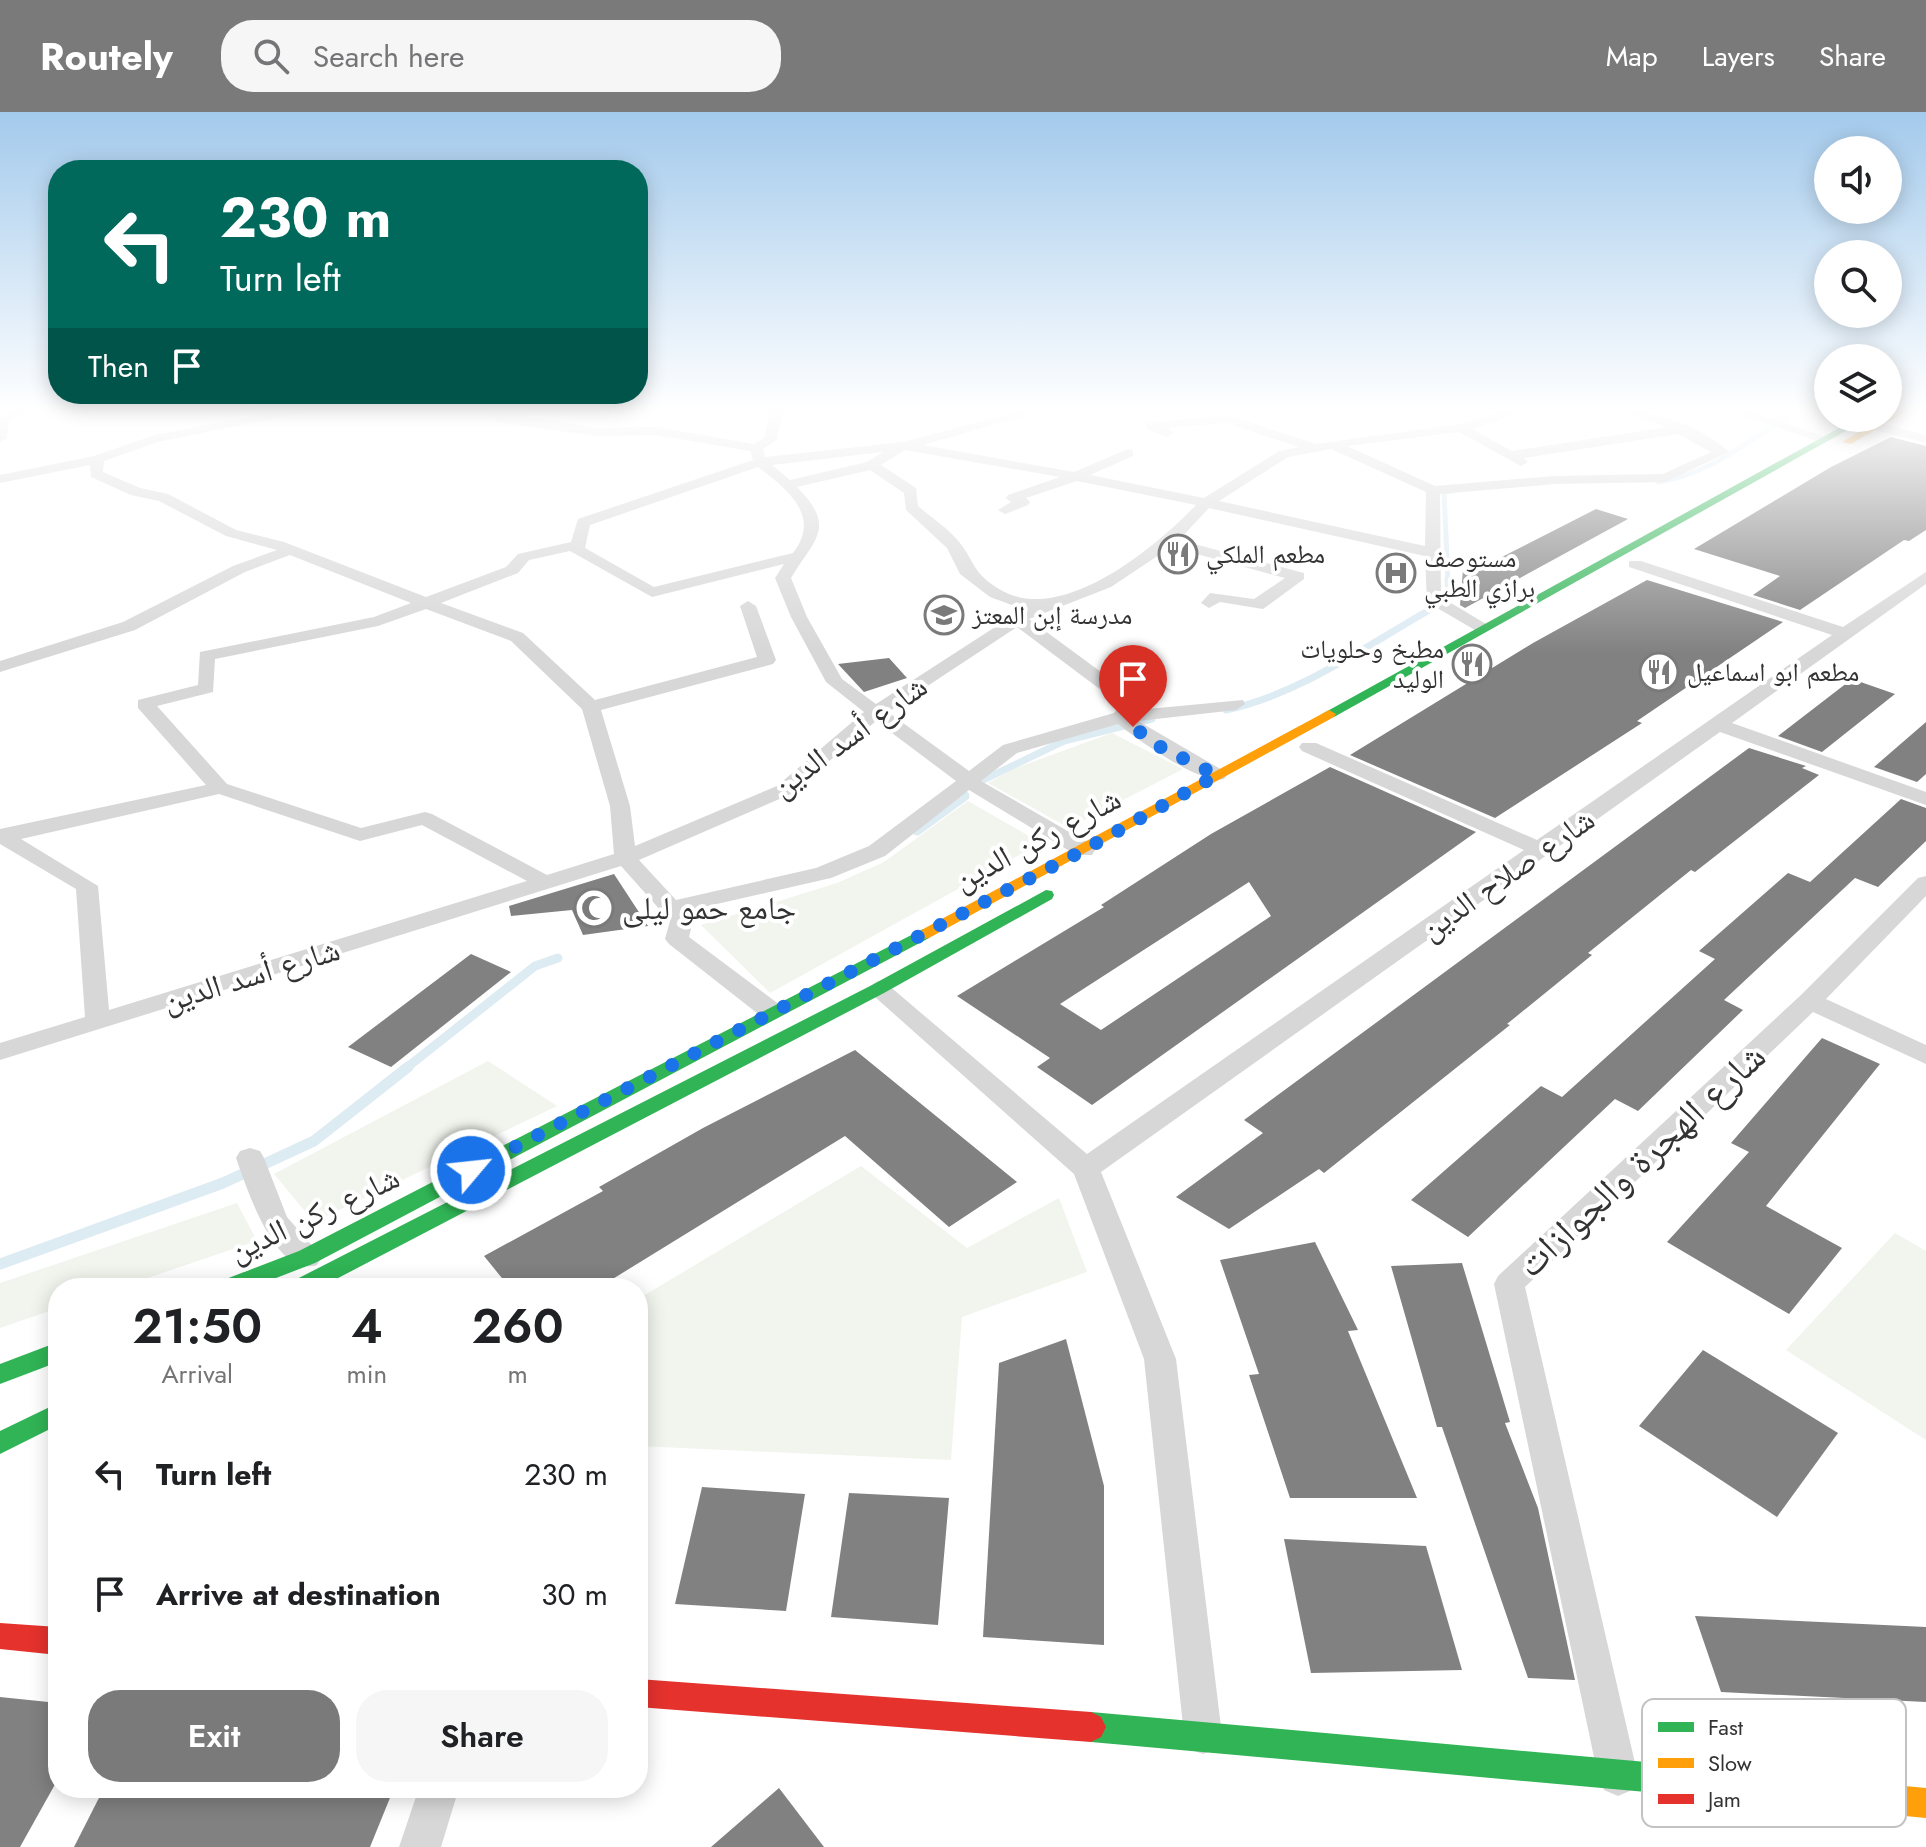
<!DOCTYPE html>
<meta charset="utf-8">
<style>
body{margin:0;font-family:Jost,"Noto Naskh Arabic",sans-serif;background:#f6f6f6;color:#202124;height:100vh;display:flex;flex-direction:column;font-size:30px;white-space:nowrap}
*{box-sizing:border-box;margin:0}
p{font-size:26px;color:#757577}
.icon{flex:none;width:44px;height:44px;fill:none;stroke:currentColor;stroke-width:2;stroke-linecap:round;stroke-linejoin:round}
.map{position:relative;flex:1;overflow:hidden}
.drawer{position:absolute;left:48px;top:1166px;width:600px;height:520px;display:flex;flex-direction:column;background:#fff;border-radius:32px;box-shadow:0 4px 20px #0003}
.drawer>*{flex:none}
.banner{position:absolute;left:48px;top:48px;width:600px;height:244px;border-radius:32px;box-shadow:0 4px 20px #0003;background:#00695c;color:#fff;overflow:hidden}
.buttons{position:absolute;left:1814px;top:24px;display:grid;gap:16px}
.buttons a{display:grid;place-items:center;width:88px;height:88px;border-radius:50%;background:#fff;box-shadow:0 4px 20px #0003;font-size:40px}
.pin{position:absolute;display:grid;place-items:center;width:68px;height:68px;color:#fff;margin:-82px -34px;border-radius:50% 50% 50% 0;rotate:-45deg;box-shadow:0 0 8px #0007}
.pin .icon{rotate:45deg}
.me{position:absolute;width:88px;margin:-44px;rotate:62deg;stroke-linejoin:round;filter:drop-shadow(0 0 6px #0008)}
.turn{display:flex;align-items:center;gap:28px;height:168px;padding:0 40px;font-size:36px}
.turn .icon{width:104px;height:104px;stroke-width:2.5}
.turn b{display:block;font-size:56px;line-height:68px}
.then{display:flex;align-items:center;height:76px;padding:0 40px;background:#0003;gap:16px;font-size:30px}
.eta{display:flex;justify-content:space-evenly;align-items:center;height:136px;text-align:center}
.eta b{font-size:48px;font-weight:600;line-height:56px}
.primary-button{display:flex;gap:16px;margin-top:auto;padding:16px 40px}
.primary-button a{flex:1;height:92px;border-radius:32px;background:#7a7a7a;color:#fff;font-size:32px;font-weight:600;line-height:92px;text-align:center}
.primary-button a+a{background:#f6f6f6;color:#202124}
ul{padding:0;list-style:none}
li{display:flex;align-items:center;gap:24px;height:120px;padding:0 40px}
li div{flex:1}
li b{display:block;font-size:30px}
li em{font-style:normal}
header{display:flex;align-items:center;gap:48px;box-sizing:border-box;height:112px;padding:0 40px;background:#7a7a7a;color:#fff}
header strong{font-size:38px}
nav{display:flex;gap:44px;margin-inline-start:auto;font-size:28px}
.search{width:560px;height:72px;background:#f6f6f6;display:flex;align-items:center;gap:20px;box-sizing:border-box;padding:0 28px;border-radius:32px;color:#757577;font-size:30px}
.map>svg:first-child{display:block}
</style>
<header>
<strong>Routely</strong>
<div class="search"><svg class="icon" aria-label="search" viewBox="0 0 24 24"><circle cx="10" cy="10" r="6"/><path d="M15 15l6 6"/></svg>Search here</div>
<nav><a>Map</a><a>Layers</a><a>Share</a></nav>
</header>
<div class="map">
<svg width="1926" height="1735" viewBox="0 0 1926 1735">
<rect width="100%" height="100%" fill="#fff"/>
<g fill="#f1f5ed">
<polygon points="1112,621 1183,657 1069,716 988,671 1013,657"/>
<polygon points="968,689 1041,731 770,881 701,813 837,771 884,750"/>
<polygon points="488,949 557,994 314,1110 274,1062"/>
<polygon points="861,1054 967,1136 1059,1086 1087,1160 962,1205 951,1348 638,1334 638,1187"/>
<polygon points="237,1091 257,1129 118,1176 58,1176 58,1196 0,1216 0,1171"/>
<polygon points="1895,1121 1926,1139 1926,1328 1786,1238"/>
</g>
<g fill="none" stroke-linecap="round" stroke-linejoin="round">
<g stroke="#ddebf3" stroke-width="5">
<path d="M1658 370C1712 362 1753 325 1798 298"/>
<polyline points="1448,469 1444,380 1452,379"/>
</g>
<g stroke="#ddebf3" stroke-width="7">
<path d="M1226 598C1308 580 1376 526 1449 487L1448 467"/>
<polyline points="983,668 1064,629 1152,607"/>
</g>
<g stroke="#ddebf3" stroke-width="9">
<polyline points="917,719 965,684"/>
<polyline points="405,957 535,854 558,846"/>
</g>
<polyline stroke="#ddebf3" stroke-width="11" points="0,1152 223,1071 314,1029 408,955"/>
</g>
<g fill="#818181" fill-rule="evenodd">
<polygon points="1891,325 1926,334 1926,418 1909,429 1904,428 1800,498 1753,483 1780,464 1694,437 1831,355"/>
<polygon points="1596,397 1628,407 1465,496 1460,493 1463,457 1476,450 1486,453"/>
<polygon points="1647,468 1783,510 1637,609 1642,611 1495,706 1350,643 1533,531"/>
<polygon points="889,546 907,566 864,580 838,552"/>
<polygon points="1852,567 1895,582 1822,640 1778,624"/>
<polygon points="1926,610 1926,662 1917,670 1874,655"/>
<polygon points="1749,636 1806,654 1802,656 1819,663 1695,760 1691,758 1588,841 1592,843 1507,912 1510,913 1324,1061 1319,1057 1229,1117 1176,1085 1263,1021 1244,1008"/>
<path d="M1330 655 1476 720 1092 993 1037 955 1050 946 957 884 1104 795 1101 793 1211 722ZM1249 770 1271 804 1101 918 1060 892Z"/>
<polygon points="1901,687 1926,696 1926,729 1878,775 1855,766 1724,888 1743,898 1638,999 1615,987 1468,1125 1411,1088 1541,974 1562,985 1715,847 1699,839 1788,761 1810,770"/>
<polygon points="614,762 648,814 583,823 572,798 511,804 509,794"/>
<polygon points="471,842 511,860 391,955 348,935"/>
<polygon points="1822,926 1880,952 1766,1094 1842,1136 1789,1202 1667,1130 1749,1040 1731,1031"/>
<polygon points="855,938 1017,1070 949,1115 845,1024 598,1176 510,1176 484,1144 603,1079 599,1075 703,1016"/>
<polygon points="1315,1130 1358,1218 1348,1219 1417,1386 1290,1386 1249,1263 1259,1262 1220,1148"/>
<polygon points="1462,1151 1510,1310 1505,1311 1538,1396 1575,1568 1528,1566 1442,1315 1437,1315 1391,1154"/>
<polygon points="1066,1227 1104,1374 1104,1533 983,1525 999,1251"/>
<polygon points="1703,1238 1838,1321 1777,1405 1639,1314"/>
<polygon points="702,1375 805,1382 786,1499 675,1492"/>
<polygon points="849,1381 949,1386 938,1513 831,1505"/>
<polygon points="1284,1427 1426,1434 1462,1558 1311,1561"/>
<polygon points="1695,1504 1926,1515 1926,1590 1721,1580"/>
<polygon points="0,1585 58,1591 58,1667 20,1735 0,1735"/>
<polygon points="104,1676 394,1676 370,1735 74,1735"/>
<polygon points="779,1676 824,1735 711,1735"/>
</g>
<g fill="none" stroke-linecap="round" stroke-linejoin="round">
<g fill="#d7d7d7" fill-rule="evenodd">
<polygon points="12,298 28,298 9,311 7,326 0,330 0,305"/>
<path d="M286 298H315L158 330 104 349 103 360 140 376 168 382 236 418 284 430 426 485 506 455 518 442 571 430 578 407 753 348 750 339 656 323 596 324 502 311 497 310 492 298 596 316 656 315 754 332 764 326 771 298H783L777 328 763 337 765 345 903 330 1023 298H1045L923 333 1074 360 1128 337 1133 338V344L1090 363 1204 386 1279 339 1299 335 1226 311 1168 316 1174 321 1167 325 1147 317V311L1227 303 1316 332 1460 312 1508 298H1529L1472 317 1512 339 1667 315 1619 298C1656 298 1702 315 1729 340L1665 370 1554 372 1440 382 1441 485 1486 512V520L1480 521 1427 490 1425 444 1209 396 1179 428 1304 461V467L1263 497 1220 490 1209 496 1201 491 1210 481 1254 487 1285 466 1171 435 1111 475 1029 507 1139 588 1141 592 1137 598 1243 588 1245 592 1236 598 1138 609 1224 659 1227 663 1224 667C1200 673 1137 627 1118 612L1017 641 981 669 1092 733 1095 738 1092 743H1076L969 678 885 744 831 766 686 799 693 808 689 825 780 893 783 899 780 905H762L669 832 665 827 670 809 621 754 0 948V931L85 905 76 777 0 732V717L206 673 138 596V588L198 573 200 540 374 505 411 491 290 443 245 460 135 518 0 560V549L123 510 233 454 277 438 226 424 159 389 131 383 91 365 90 353 0 371V363L94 344 155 323ZM1459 320 1521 354 1528 350 1524 346 1678 322 1711 340 1663 362 1554 364 1435 374 1347 334ZM1331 337 1426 380 1425 434 1219 389 1288 345ZM905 338 1060 365 1008 383 1006 386 1011 390 998 398 1005 402 1028 393 1030 390 1026 386 1077 369 1196 393C1155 436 1060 515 999 477 972 460 976 452 960 431 949 417 932 406 918 394L916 376 881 353ZM883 340 867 350 790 368 772 353ZM758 355C787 377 822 404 793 441L654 475 585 436 590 413ZM870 358 904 381 906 398 947 436 960 462 990 485 1023 497 876 592 842 567 807 505 791 466C815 426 837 416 797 375ZM570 439 652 485 784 452 775 466 791 505 826 570 864 600 777 674 635 734 630 694 601 598 773 552 776 548 756 494 748 489 740 494 757 545 595 588 523 521 441 491 518 461 529 448ZM426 497 511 529 582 597 610 694 614 742 547 763 432 702 425 700 361 716 227 672 157 594 213 580 215 547 378 514ZM1017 515 1121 593 1114 601 1003 633 969 659 888 600ZM876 609 956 669 869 734 816 756 676 788 639 748 791 682ZM219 682 360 729 422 713 527 769 109 898 98 774 21 727Z"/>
<polygon points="1727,298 1747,298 1832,327 1820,330"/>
<polygon points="1875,310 1926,323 1926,331 1870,317 1868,314"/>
<polygon points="1629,449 1641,449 1843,515 1926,460 1926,472 1732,611 1926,680 1926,693 1720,620 1101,1060 1176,1247 1222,1623 1217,1637 1203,1642 1189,1637 1184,1623 1144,1247 1074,1062 866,877 878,869 887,872 1087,1042 1524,738 1302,639 1299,635 1302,631 1316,631 1537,728 1832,523 1629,455"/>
<polygon points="1926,764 1926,784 1826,887 1926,933 1926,952 1813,900 1525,1175 1638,1664 1632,1678 1618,1684 1604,1678 1598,1664 1494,1172 1498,1164 1801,883 1918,766"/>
<path d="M250 1036 260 1039 264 1046 287 1105 322 1145 317 1153C275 1167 247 1076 236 1046L240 1039Z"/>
<polygon points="419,1676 459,1676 441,1735 399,1735"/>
</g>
<g fill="#30b455" fill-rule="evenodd">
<polygon points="1857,306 1869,306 1334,605 1324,605 1322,602"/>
<polygon points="1046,778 1052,779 1054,783 1052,787 884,881 319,1176 288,1176 291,1170 872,873"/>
<polygon points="923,817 929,818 932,822 929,826 315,1151 250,1176 215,1176 218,1170 299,1139"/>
<polygon points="58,1230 58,1250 0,1272 0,1252"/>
<polygon points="58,1291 58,1313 0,1342 0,1319"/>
<polygon points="1091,1600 1735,1658 1746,1662 1750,1673 1746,1684 1735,1688 1091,1630 1081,1625 1076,1615 1081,1605"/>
</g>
<g fill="#ff9f0a" fill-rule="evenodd">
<polygon points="1897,298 1909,298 1851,332 1842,330"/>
<polygon points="1329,598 1336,602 1334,605 929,826 923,827 914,822"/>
<polygon points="1735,1658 1926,1676 1926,1706 1735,1688 1724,1684 1720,1673 1724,1662"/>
</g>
<g fill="#e5322d" fill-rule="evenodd">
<polygon points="0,1511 58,1515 58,1543 0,1537"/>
<polygon points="638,1567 1091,1600 1101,1605 1106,1615 1101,1625 1091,1630 638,1595"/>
</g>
</g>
<linearGradient id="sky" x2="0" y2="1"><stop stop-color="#a3caec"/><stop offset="0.55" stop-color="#fff"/><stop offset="1" stop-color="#fff" stop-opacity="0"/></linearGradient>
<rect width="1926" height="541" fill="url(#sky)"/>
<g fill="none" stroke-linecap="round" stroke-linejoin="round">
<polyline stroke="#1a73e8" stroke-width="14" stroke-dasharray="0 25.2" points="471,1058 1084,738 1217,663 1162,636 1133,615"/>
</g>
<defs>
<symbol id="restaurant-ring" viewBox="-11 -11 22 22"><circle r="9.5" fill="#fff" stroke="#7a7a7a" stroke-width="1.5"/><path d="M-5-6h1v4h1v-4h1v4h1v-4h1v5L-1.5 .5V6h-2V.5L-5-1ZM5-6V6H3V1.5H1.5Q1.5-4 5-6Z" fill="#7a7a7a"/></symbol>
<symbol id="hospital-ring" viewBox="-11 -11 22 22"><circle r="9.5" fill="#fff" stroke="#7a7a7a" stroke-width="1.5"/><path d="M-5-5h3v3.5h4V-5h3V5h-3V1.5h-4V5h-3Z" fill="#7a7a7a"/></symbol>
<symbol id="school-ring" viewBox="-11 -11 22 22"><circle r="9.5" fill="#fff" stroke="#7a7a7a" stroke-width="1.5"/><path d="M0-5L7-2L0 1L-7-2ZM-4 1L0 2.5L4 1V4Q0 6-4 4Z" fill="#7a7a7a"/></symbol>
<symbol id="mosque-ring" viewBox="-11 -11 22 22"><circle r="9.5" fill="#fff" stroke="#7a7a7a" stroke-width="1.5"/><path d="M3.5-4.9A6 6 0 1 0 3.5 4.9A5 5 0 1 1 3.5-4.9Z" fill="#7a7a7a"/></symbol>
</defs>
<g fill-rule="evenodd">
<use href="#restaurant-ring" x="1156" y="420" width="44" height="44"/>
<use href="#hospital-ring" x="1374" y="439" width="44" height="44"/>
<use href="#school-ring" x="922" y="481" width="44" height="44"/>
<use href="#restaurant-ring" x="1450" y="530" width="44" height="44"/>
<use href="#restaurant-ring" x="1637" y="538" width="44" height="44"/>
<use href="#mosque-ring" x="572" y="774" width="44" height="44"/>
</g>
<g text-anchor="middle" stroke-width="8" stroke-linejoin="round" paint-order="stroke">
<g font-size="26" fill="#333" stroke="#fff" text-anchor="start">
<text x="1206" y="451">مطعم الملكي</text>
<text x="1424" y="455">مستوصف<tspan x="1424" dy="30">برازي الطبي</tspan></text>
<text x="972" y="512">مدرسة إبن المعتز</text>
<text x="1444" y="546" text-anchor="end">مطبخ وحلويات<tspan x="1444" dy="30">الوليد</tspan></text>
<text x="1687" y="569">مطعم ابو اسماعيل</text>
</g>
<g font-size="32" fill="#333" stroke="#fff">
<text transform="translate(849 624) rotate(-36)" y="11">شارع أسد الدين</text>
<text transform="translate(1037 727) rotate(-28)" y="11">شارع ركن الدين</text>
<text transform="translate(1507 762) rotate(-35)" y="11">شارع صلاح الدين</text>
<text transform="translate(251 863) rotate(-17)" y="11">شارع أسد الدين</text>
<text transform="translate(314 1102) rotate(-25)" y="11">شارع ركن الدين</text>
</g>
<g font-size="32" fill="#333" stroke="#fff" text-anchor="start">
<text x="622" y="807">جامع حمو ليلى</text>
</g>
<g font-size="38" fill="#333" stroke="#fff">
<text transform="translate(1641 1048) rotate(-43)" y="13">شارع الهجرة والجوازات</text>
</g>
</g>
<rect x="1642" y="1587" width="264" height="128" rx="12" fill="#fff" stroke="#c2c2c2" stroke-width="2"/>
<rect x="1658" y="1610" width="36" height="10" fill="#30b455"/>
<rect x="1658" y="1646" width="36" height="10" fill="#ff9f0a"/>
<rect x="1658" y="1682" width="36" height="10" fill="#e5322d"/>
<g font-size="22" fill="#333">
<text x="1708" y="1623">Fast</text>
<text x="1708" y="1659">Slow</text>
<text x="1708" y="1695">Jam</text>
</g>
</svg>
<div class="buttons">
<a><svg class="icon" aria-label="sound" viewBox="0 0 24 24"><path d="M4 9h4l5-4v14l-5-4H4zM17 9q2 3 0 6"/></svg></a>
<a><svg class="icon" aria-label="search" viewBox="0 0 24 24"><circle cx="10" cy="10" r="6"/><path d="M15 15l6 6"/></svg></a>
<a><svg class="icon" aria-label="layers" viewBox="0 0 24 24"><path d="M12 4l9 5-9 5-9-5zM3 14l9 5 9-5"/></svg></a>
</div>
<div class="pin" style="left:1133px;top:615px;background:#d93025"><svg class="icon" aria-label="arrive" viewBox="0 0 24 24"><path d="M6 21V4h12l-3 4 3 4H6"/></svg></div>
<svg class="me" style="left:471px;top:1058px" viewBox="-20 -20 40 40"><circle r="17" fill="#1a73e8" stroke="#fff" stroke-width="3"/><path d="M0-11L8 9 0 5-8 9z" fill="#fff"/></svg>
<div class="banner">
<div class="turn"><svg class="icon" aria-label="left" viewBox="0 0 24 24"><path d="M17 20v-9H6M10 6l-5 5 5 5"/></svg><div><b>230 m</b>Turn left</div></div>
<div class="then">Then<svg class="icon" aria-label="arrive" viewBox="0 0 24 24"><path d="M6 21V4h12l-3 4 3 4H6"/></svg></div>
</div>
<section class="drawer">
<div class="eta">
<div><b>21:50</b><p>Arrival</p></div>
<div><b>4</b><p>min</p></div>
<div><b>260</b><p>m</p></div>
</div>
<ul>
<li><svg class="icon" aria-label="left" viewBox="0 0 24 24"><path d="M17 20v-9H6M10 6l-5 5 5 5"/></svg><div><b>Turn left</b></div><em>230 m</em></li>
<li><svg class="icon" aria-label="arrive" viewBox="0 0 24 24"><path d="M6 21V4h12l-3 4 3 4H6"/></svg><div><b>Arrive at destination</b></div><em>30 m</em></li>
</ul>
<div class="primary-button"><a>Exit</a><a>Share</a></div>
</section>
</div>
